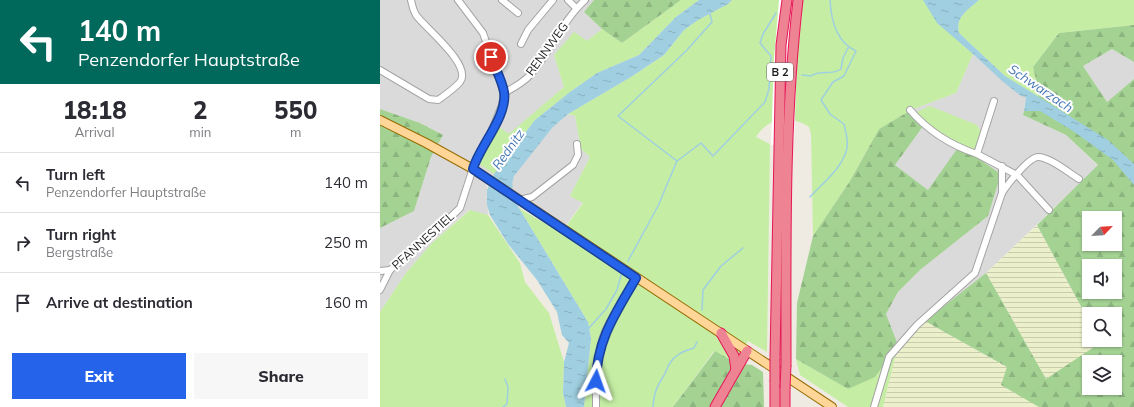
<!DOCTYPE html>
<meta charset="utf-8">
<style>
body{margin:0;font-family:Mulish,sans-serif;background:#f7f7f7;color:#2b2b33;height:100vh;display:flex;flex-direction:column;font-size:15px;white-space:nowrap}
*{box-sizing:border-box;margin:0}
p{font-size:13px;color:#7c7c81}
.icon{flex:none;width:22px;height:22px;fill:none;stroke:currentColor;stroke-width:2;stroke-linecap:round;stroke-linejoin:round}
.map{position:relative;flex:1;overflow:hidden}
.details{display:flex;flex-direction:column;background:#fff;width:380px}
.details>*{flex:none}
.banner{background:#00695c;color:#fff;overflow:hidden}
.needle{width:26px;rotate:65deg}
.fabs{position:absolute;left:702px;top:211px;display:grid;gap:8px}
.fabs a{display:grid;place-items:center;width:40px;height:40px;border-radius:0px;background:#fff;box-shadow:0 1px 3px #0004;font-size:20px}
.pin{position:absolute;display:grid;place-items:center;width:34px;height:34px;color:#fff;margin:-17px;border:2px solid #fff;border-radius:50%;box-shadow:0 1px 4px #0007}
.me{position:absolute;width:44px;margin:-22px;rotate:4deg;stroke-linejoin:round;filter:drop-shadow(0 0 3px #0008)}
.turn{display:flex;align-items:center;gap:14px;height:84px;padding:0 12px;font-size:18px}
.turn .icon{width:52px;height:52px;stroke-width:2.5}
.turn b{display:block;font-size:28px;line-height:34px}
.eta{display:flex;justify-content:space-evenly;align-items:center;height:68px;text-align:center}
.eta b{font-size:24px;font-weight:800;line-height:28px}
.cta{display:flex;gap:8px;margin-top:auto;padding:8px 12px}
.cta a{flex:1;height:46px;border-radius:0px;background:#2563eb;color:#fff;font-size:16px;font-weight:800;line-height:46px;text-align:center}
.cta a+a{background:#f7f7f7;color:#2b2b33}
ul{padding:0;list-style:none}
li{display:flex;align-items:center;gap:12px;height:60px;padding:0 12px;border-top:1px solid #e1e1e2}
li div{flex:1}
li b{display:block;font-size:15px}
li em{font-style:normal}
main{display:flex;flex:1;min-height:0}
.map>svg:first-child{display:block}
</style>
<main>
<section class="details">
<div class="banner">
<div class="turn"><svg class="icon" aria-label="left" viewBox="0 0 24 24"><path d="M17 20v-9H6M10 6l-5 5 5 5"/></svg><div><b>140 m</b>Penzendorfer Hauptstraße</div></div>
</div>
<div class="eta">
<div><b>18:18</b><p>Arrival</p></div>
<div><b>2</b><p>min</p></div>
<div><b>550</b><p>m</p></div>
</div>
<ul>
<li><svg class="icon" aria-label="left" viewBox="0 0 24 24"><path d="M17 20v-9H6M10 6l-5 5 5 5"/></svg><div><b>Turn left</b><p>Penzendorfer Hauptstraße</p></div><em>140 m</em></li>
<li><svg class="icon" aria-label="right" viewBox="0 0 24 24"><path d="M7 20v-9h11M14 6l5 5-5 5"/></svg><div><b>Turn right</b><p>Bergstraße</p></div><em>250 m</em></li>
<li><svg class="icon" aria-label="arrive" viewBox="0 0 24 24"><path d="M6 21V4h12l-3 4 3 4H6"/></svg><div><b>Arrive at destination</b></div><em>160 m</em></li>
</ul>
<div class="cta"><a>Exit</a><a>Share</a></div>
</section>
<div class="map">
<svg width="754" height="407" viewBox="0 0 754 407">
<defs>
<pattern id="farmland-rules" width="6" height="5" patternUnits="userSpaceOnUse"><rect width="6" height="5" fill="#ebf0cb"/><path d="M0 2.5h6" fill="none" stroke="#c9cdae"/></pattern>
<pattern id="forest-firs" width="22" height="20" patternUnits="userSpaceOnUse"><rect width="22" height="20" fill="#a3d293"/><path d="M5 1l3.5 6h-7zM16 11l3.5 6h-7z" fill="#8cb47e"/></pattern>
<pattern id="water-ripples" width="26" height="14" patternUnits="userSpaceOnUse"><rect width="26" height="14" fill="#9fcfe0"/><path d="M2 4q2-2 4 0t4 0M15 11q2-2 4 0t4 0" fill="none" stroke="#88b1c0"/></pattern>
</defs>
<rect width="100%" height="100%" fill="#efebe2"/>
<g fill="#dbdada">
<polygon points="0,0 214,0 204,12 222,29 207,41 174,55 184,87 129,135 119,127 98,163 172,128 188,114 195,116 201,149 210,157 190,196 203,202 180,233 107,185 108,215 89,210 52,243 26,273 0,312 0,228 34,211 51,157 63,135 40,123 0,109"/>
<polygon points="732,49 754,62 754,79 727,102 703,66"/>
<polygon points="593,54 622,81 646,97 643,115 686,135 718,166 606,273 518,345 506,314 518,292 540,270 608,216 621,174 577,150 548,190 515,165 544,125 531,110 576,93"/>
</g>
<g fill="url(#farmland-rules)">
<polygon points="657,225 709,321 709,340 719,340 721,343 666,379 606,273"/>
<polygon points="545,321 627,367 659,407 503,407 518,345"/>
</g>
<g fill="#c5eea4">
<polygon points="301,0 319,0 296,17 259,55 217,73 190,92 155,120 114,174 98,163 119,127 129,134 184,87 174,55 194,32 207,41 222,29 242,43"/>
<path d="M352 0H543L566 30 593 54 576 93 531 110 499 129 470 181 433 236 431 134 429 127C411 115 388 117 376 137L390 144 387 352 368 341 356 363 334 351 293 407H204L211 338 208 322 139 208 181 233 203 203 190 196 210 157 201 149 195 116 188 114 251 77 284 55 304 30 318 20 348 4Z"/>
<path d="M599 0H754V25L679 33 653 67 658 88 659 98 625 76 579 33C575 17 588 10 599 0Z"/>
<path d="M550 106 597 125 601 132 595 150C571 143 553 129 534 113Z"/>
<polygon points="90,210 108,215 140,263 145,282 169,313 184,362 183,393 186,407 0,407 0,312 26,273 52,243"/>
<polygon points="518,345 503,407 468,407 420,375 416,359 468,389"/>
</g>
<g fill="url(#forest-firs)" fill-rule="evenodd">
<polygon points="214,0 301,0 242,43 222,29 204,12"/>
<path d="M754 25V62L732 49 703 66 727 102 754 79V407H659L621 385 627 367 545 321 606 273 666 379 720 343 719 340H735V314H709V321L657 225 718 165 686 135 643 115 644 111H659L658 88 653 67 679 33ZM709 218H735V244H709ZM709 266H735V292H709ZM709 362H735V388H709Z"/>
<polygon points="0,109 40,123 63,135 51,157 34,211 0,228"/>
<polygon points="531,110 544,125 515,165 548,190 577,149 596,157 621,174 608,216 540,270 518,292 506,314 518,345 495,377 468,389 416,359 417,303 433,236 470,181 499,129"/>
<polygon points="335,351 356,363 372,365 383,372 384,407 293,407"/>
</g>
<g fill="url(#water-ripples)">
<path d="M319 0H352L348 4 318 20 304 30 284 55 251 77 188 114 172 128 134 176C130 188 134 197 139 208L208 322 211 338 204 407H186L183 393 184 362 189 343 182 335 177 312 157 280 128 244 110 215 107 205V190L114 174 155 120 190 92 217 73 259 55 296 17Z"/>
<path d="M543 0H599C588 10 575 17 579 33L625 76 728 140 754 164V185L733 160 693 131 660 111H644L646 97 641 96 622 81 593 54 557 23Z"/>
</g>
<polygon fill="#fff" points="399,0 423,0 417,60 414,141 391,145 394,59"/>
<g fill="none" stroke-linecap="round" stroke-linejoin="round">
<g stroke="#9fcfe0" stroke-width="1.5">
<path d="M422 75 431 76C440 69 452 76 461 69L463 58 468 48"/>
<polyline points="297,161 238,116 307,50 332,22 330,14"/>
<path d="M430 197C442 184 460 170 466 152 469 143 466 133 464 124L450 114 441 100 453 82 464 76 476 51C456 42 451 20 450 0"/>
<polyline points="248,261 278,206 297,161 321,143 333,156 385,102 389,89 391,56 380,43 383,34 396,13"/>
<polyline points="322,310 323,290 341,266 363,248"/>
<polyline points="209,328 226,309 237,290 242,272"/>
<polyline points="123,407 127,404 128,387 125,379"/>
<path d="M273 407C274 394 276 388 283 377 286 373 287 367 290 363 295 355 306 350 314 348L317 342"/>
</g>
<defs>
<g id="minor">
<polyline points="122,0 138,13"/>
<polyline points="188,0 196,8"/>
<polyline points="141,44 148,30 173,0"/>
<path d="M0 70 49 99 58 100C65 95 74 89 80 82 93 65 44 27 36 15 33 10 32 5 31 0"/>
<path d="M124 93C133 88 143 83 150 75 171 52 182 21 205 0"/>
<polyline points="614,101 597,154 637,175 669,210"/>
<path d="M530 110C549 132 570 145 597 154"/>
<polyline points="622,193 622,166"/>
<polyline points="139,200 152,197 193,165 198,155 197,144"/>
<polyline points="0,271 10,270"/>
<polyline points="0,290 10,270 55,232 80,208 96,159 110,135 122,105 124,93 103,33 78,0"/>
<path d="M216 407C216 384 216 362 222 340 229 318 245 298 256 278"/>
<path d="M494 407 509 357 537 325 595 273 622 193C627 185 649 157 658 157 670 157 689 173 699 179"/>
</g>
<polyline id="major" points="0,120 46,143 93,169 452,407"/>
<g id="highway">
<polyline points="341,333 354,356 356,370"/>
<polyline points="395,358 401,45 407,0"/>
<path d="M406 365C406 243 404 121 418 0"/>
<polyline points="335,407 367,351"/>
<polyline points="395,407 395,382"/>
<polyline points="405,407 405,389"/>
</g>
</defs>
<use href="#minor" stroke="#a4a4a4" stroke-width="8"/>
<use href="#major" stroke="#966b00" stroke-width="10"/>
<use href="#highway" stroke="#e51755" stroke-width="11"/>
<use href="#minor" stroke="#fff" stroke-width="6"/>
<use href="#major" stroke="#ffd697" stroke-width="8"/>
<use href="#highway" stroke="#ed8393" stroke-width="9"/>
<defs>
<g id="highway-bridge">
<polyline points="395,382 395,358"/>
<polyline points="405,389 406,365"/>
</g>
</defs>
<use href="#highway-bridge" stroke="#e51755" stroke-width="11" stroke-linecap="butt"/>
<use href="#highway-bridge" stroke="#ed8393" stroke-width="9"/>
</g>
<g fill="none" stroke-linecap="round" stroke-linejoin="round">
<defs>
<path id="route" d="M111 57C115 68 122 80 124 92 128 116 99 147 93 169L256 278C236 313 217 339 216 381"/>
</defs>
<use href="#route" stroke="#184099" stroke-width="10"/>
<use href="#route" stroke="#2563eb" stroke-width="7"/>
</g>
<g text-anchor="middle" stroke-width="4" stroke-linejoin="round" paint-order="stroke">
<rect fill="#fff" stroke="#616161" stroke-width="1" x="387" y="63" width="26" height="18" rx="3"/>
<g font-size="11" font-weight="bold" fill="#1d1d1d">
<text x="400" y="76">B 2</text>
</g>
<g font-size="12" fill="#1d1d1d" stroke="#fff">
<text transform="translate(167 49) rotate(-54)" y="4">RENNWEG</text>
<text transform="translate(43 241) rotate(-42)" y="4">PFANNESTIEL</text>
</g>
<g font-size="13" font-style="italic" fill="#4376b4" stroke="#fff">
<text transform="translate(661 88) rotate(34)" y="5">Schwarzach</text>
<text transform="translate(128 149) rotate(-55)" y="5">Rednitz</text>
</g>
</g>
</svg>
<div class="fabs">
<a><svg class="needle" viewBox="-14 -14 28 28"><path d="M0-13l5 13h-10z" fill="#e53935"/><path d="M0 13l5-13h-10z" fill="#7c7c81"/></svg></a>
<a><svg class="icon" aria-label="sound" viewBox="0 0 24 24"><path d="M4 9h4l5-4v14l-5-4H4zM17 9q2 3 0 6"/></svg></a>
<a><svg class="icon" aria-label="search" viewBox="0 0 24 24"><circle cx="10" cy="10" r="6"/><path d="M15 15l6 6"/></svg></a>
<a><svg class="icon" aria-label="layers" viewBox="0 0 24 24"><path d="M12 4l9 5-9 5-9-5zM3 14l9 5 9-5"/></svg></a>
</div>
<div class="pin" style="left:111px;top:57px;background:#d93025"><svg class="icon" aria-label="arrive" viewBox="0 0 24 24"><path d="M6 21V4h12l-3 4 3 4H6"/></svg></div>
<svg class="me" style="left:216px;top:381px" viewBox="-20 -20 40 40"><path d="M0-17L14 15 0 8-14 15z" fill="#2563eb" stroke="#fff" stroke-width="4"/></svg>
</div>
</main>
